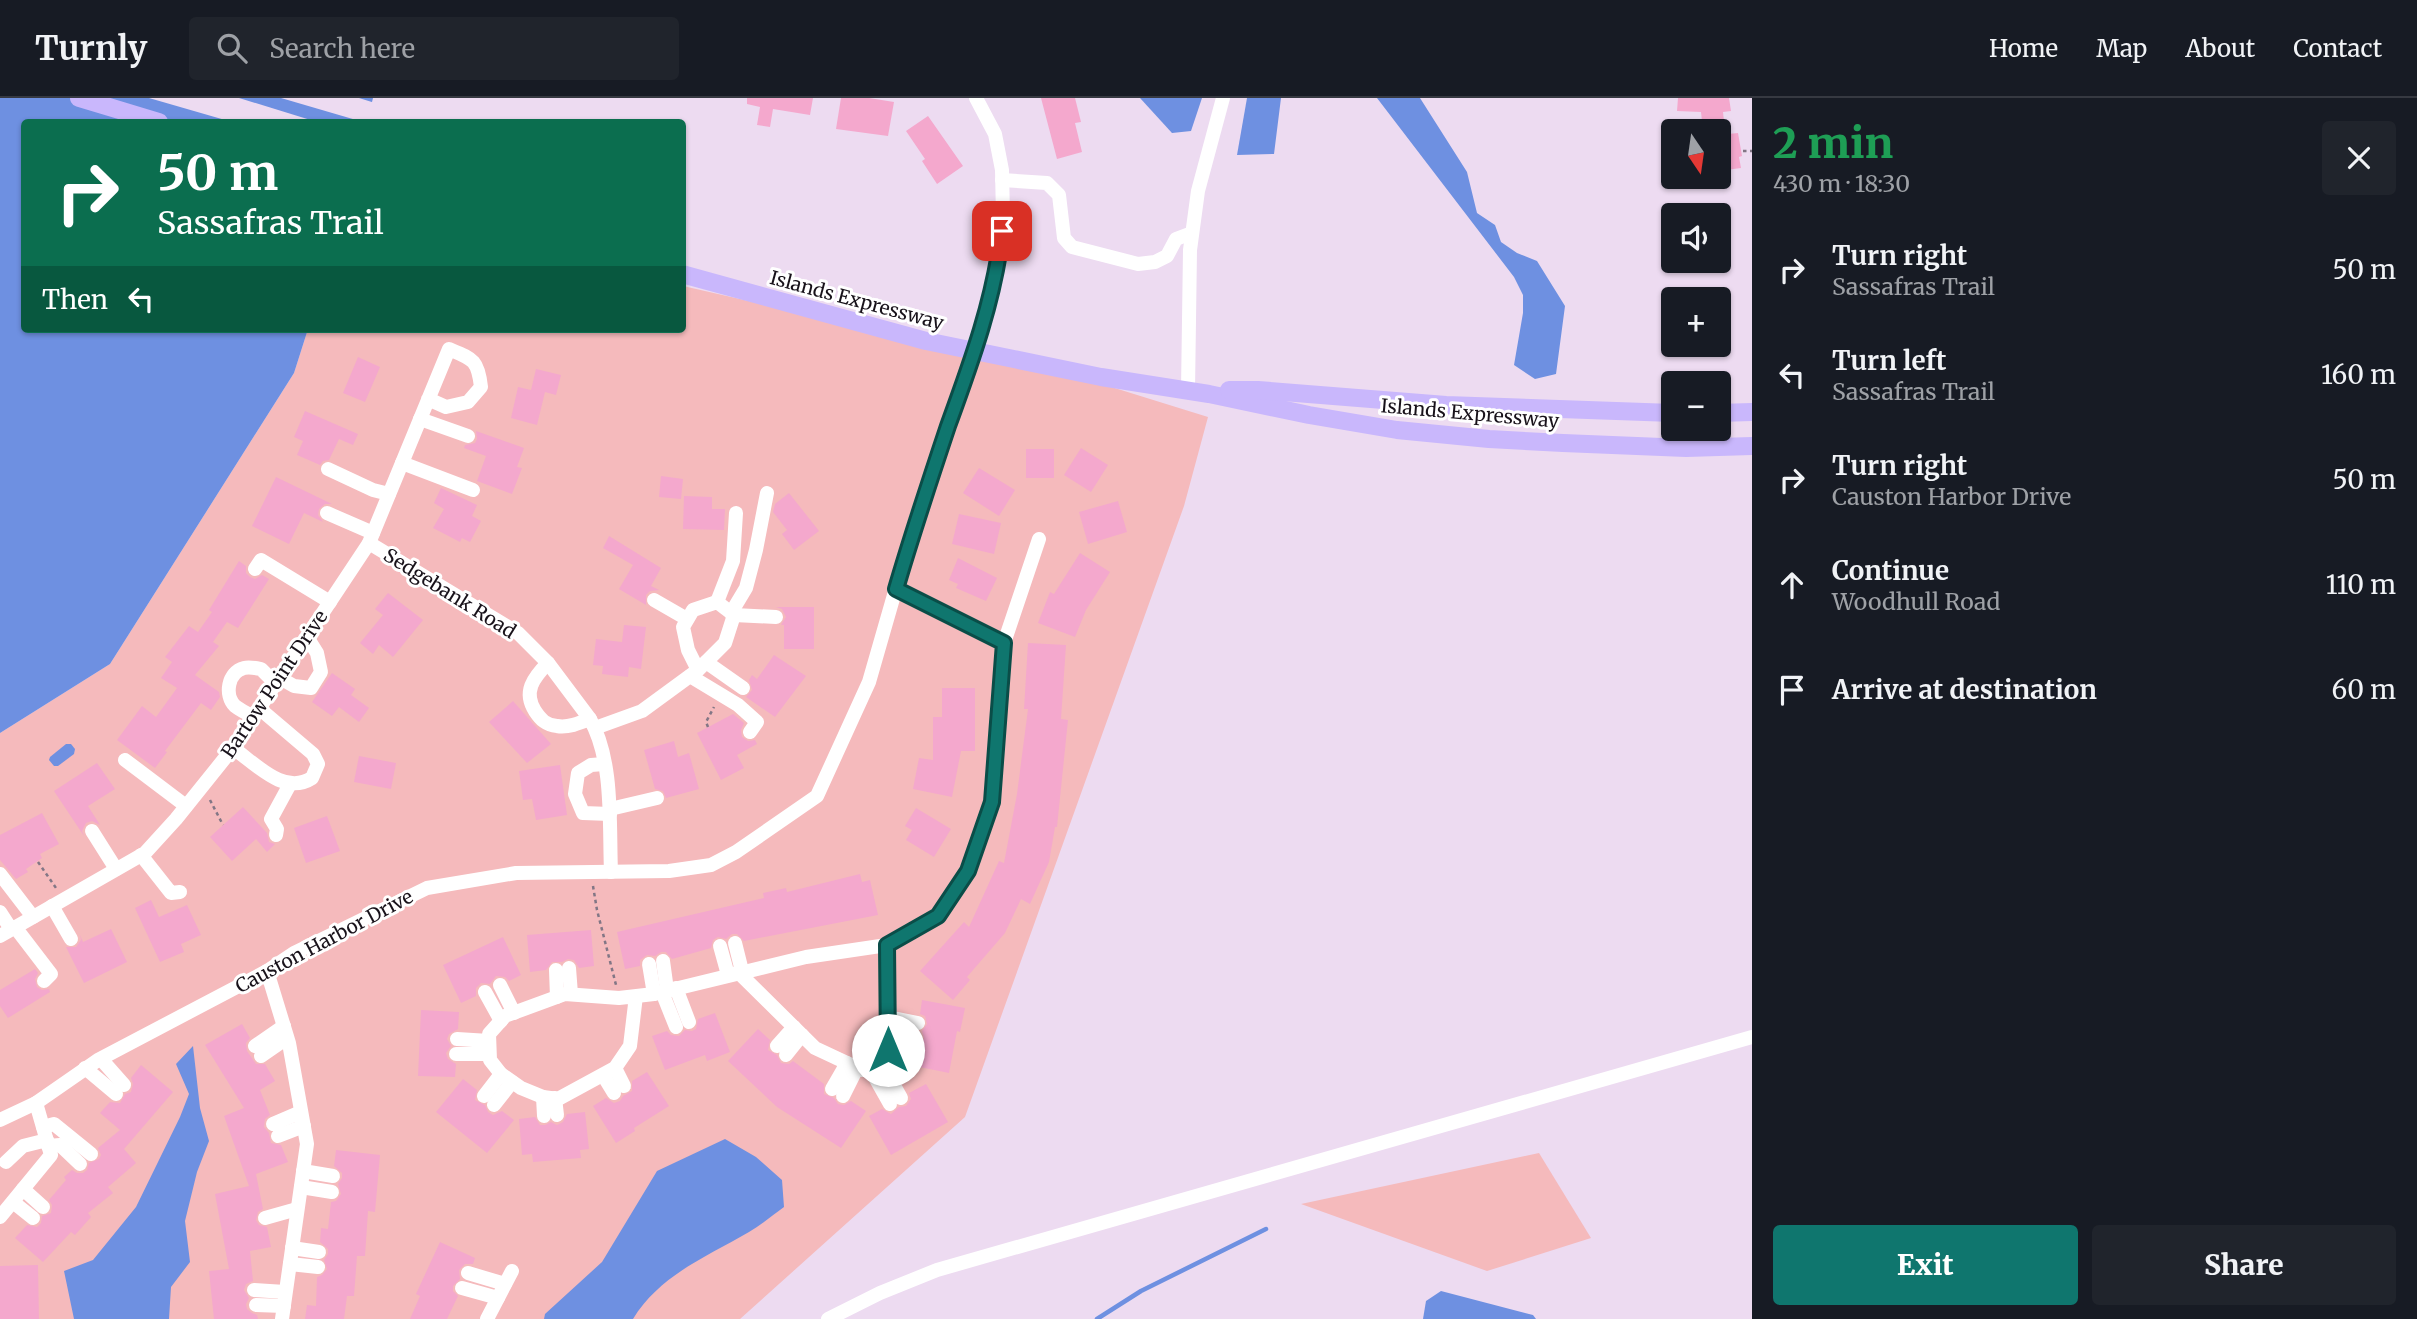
<!DOCTYPE html>
<meta charset="utf-8">
<style>
body{margin:0;font-family:Merriweather,serif;background:#20242c;color:#f1f3f6;height:100vh;display:flex;flex-direction:column;font-size:26px;white-space:nowrap}
*{box-sizing:border-box;margin:0}
p{font-size:23px;color:#9ea1a6}
.icon{flex:none;width:38px;height:38px;fill:none;stroke:currentColor;stroke-width:2;stroke-linecap:round;stroke-linejoin:round}
.map{position:relative;flex:1;overflow:hidden}
.details{display:flex;flex-direction:column;background:#171b24;width:665px}
.details>*{flex:none}
.hud{position:absolute;left:21px;top:21px;width:665px;height:214px;border-radius:7px;box-shadow:0 2px 5px #0004;background:#0b6e4f;color:#fff;overflow:hidden}
.needle{width:46px;rotate:167deg}
.buttons{position:absolute;left:1661px;top:21px;display:grid;gap:14px}
.buttons a{display:grid;place-items:center;width:70px;height:70px;border-radius:7px;background:#171b24;box-shadow:0 2px 5px #0004;font-size:35px}
.pin{position:absolute;display:grid;place-items:center;width:60px;height:60px;color:#fff;margin:-30px;border-radius:14px;box-shadow:0 4px 10px #0006}
.me{position:absolute;width:77px;margin:-38px;rotate:0deg;stroke-linejoin:round;filter:drop-shadow(0 0 5px #0008)}
.turn{display:flex;align-items:center;gap:24px;height:147px;padding:0 21px;font-size:32px}
.turn .icon{width:91px;height:91px;stroke-width:2.5}
.turn b{display:block;font-size:49px;line-height:60px}
.then{display:flex;align-items:center;height:66px;padding:0 21px;background:#0003;gap:14px;font-size:26px}
.round{display:grid;place-items:center;flex:none;width:74px;height:74px;border-radius:7px;background:#20242c}
.overview{display:flex;align-items:center;justify-content:space-between;height:119px;padding:0 21px}
h1{font-size:42px;font-weight:800;line-height:52px;color:#1e9e55}
.primary-button{display:flex;gap:14px;margin-top:auto;padding:14px 21px}
.primary-button a{flex:1;height:80px;border-radius:7px;background:#0f766e;color:#fff;font-size:28px;font-weight:800;line-height:80px;text-align:center}
.primary-button a+a{background:#20242c;color:#f1f3f6}
ul{padding:0;list-style:none}
li{display:flex;align-items:center;gap:21px;height:105px;padding:0 21px}
li div{flex:1}
li b{display:block;font-size:26px}
li em{font-style:normal}
header{display:flex;align-items:center;gap:42px;box-sizing:border-box;height:98px;padding:0 35px;background:#171b24;border-bottom:2px solid #363941}
header strong{font-size:33px}
nav{display:flex;gap:38px;margin-inline-start:auto;font-size:24px}
.search{width:490px;height:63px;background:#20242c;display:flex;align-items:center;gap:18px;box-sizing:border-box;padding:0 24px;border-radius:7px;color:#9ea1a6;font-size:26px}
main{display:flex;flex:1;min-height:0}
.map>svg:first-child{display:block}
</style>
<header>
<strong>Turnly</strong>
<div class="search"><svg class="icon" aria-label="search" viewBox="0 0 24 24"><circle cx="10" cy="10" r="6"/><path d="M15 15l6 6"/></svg>Search here</div>
<nav><a>Home</a><a>Map</a><a>About</a><a>Contact</a></nav>
</header>
<main>
<div class="map">
<svg width="1752" height="1221" viewBox="0 0 1752 1221">
<rect width="100%" height="100%" fill="#eddbf1"/>
<g fill="#f5babc">
<polygon points="683,188 1076,278 1208,319 1184,408 965,1019 740,1221 0,1221 0,635 110,566 294,275 308,231 682,231"/>
<polygon points="1539,1055 1591,1140 1487,1173 1301,1106"/>
</g>
<g fill="#6e90e1">
<polygon points="0,0 373,0 367,24 24,24 24,231 308,231 294,275 110,566 0,635"/>
<polygon points="1140,0 1202,0 1191,33 1172,35"/>
<polygon points="1247,0 1281,0 1274,56 1237,57"/>
<polygon points="1377,0 1420,0 1467,74 1477,115 1495,127 1501,144 1517,155 1537,163 1565,208 1556,276 1535,281 1514,267 1523,215 1523,197 1514,179"/>
<polygon points="66,646 71,646 75,651 74,656 58,668 54,668 49,662 50,659"/>
<polygon points="193,948 200,1010 209,1043 197,1074 185,1123 190,1164 171,1189 169,1221 74,1221 64,1173 93,1162 136,1109 180,1019 189,996 176,966"/>
<path d="M725 1041 756 1059 782 1082 784 1109C773 1117 761 1127 749 1134 706 1159 660 1177 633 1221H544L545 1216 602 1164 657 1073Z"/>
<polygon points="1441,1193 1533,1217 1536,1221 1423,1221 1426,1203"/>
</g>
<g fill="#eddbf1">
<polygon points="149,0 239,0 317,24 232,24"/>
<polygon points="281,0 359,0 375,5 370,24 363,24"/>
</g>
<g fill="none" stroke-linecap="round" stroke-linejoin="round">
<polyline stroke="#6e90e1" stroke-width="4.5" points="1097,1221 1141,1193 1266,1131"/>
</g>
<g fill="#f4a8cd">
<polygon points="747,0 813,0 810,17 773,11 770,29 757,27 760,9 747,6"/>
<polygon points="841,0 869,0 894,4 888,38 836,31"/>
<polygon points="1041,0 1075,0 1081,24 1075,25 1082,54 1057,61"/>
<polygon points="1678,0 1729,0 1731,13 1723,14 1725,33 1703,33 1701,14 1677,13"/>
<polygon points="928,18 963,68 937,86 922,63 925,61 906,33"/>
<polygon points="1738,35 1742,58 1739,59 1741,70 1718,73 1718,37"/>
<polygon points="358,259 380,269 365,304 343,295"/>
<polygon points="536,271 561,277 556,297 545,294 537,327 511,320 518,289 531,292"/>
<polygon points="305,313 358,336 353,347 339,341 329,362 323,363 320,367 297,357 303,343 294,339"/>
<polygon points="476,333 524,350 517,369 522,370 512,396 477,383 486,358 464,350 465,347 475,345 477,341"/>
<polygon points="1081,350 1108,367 1091,394 1064,377"/>
<rect x="1026" y="351" width="28" height="29"/>
<polygon points="979,370 1015,392 999,418 963,395"/>
<polygon points="661,378 683,381 681,401 659,399"/>
<polygon points="276,379 332,406 325,406 319,411 318,417 323,424 304,415 289,446 252,428"/>
<polygon points="441,390 477,407 472,418 481,423 470,444 462,440 460,444 433,430 444,411 434,405"/>
<polygon points="789,395 819,433 794,452 782,436 787,432 773,414 775,406"/>
<polygon points="684,398 712,399 712,411 725,411 724,432 683,431"/>
<polygon points="1118,403 1127,434 1088,446 1079,414"/>
<polygon points="959,416 1001,425 994,456 952,446"/>
<polygon points="609,438 661,470 651,488 659,492 650,493 646,497 646,507 619,491 633,467 603,450"/>
<polygon points="1080,455 1110,474 1086,512 1075,539 1038,525 1050,494 1054,496"/>
<polygon points="958,460 997,480 986,503 956,490 958,486 949,482"/>
<polygon points="239,463 246,468 246,475 250,479 255,481 262,477 269,481 238,530 227,524 213,544 219,548 195,577 219,594 220,599 211,612 201,605 165,653 167,654 155,670 117,642 142,608 156,619 177,590 161,580 172,564 165,559 189,528 198,534 212,514 209,512"/>
<polygon points="388,495 423,522 393,559 379,547 373,556 360,545 383,517 375,511"/>
<polygon points="776,509 814,509 814,551 784,551 784,527 781,527 786,519 782,511"/>
<polygon points="624,527 646,529 641,571 629,569 628,579 602,576 603,568 593,567 596,541 622,544"/>
<polygon points="1028,545 1066,547 1061,621 1068,622 1057,729 1055,729 1049,764 1030,806 1021,801 1005,835 967,879 970,882 953,902 920,873 964,824 969,829 999,763 1004,765 1017,696 1028,611 1024,611"/>
<polygon points="774,557 806,578 775,619 746,599 752,592 749,582 752,577 757,581"/>
<polygon points="332,575 355,591 351,597 369,610 359,624 339,609 332,618 312,604"/>
<polygon points="942,590 975,590 975,653 961,653 952,699 913,691 919,660 933,662 933,619 942,619"/>
<polygon points="513,603 551,646 527,665 489,624"/>
<polygon points="733,616 744,625 741,632 742,639 748,643 755,642 757,646 737,657 744,670 721,682 697,635"/>
<polygon points="674,643 678,659 689,655 699,691 666,700 663,693 655,691 644,652"/>
<polygon points="359,658 396,665 391,691 354,684"/>
<polygon points="97,665 115,691 88,708 100,727 92,723 86,725 82,733 84,738 54,693"/>
<polygon points="560,667 567,717 536,722 532,701 523,702 519,673"/>
<polygon points="243,709 267,735 269,744 275,746 267,754 256,741 232,763 210,739"/>
<polygon points="916,710 951,731 934,759 906,742 912,732 905,728"/>
<polygon points="42,715 59,746 40,756 42,760 26,771 28,774 16,781 0,762 0,737"/>
<polygon points="327,718 340,753 306,765 294,730"/>
<polygon points="860,776 862,784 870,782 878,817 744,843 737,836 732,836 726,841 718,839 713,842 711,850 672,861 666,854 661,854 655,858 647,857 640,862 640,868 625,871 617,834 764,800 763,795 786,790 787,794"/>
<polygon points="151,802 159,819 187,807 201,837 181,846 184,854 160,864 135,810"/>
<polygon points="111,831 127,864 84,885 66,849 76,849 81,842 80,837 83,844"/>
<polygon points="591,832 594,868 579,870 574,862 568,861 562,864 552,864 546,872 530,874 527,837"/>
<polygon points="503,839 521,877 509,883 505,879 496,878 490,886 481,885 476,890 476,898 461,905 443,867"/>
<polygon points="35,871 38,875 35,881 37,889 42,892 49,891 50,894 8,920 0,908 0,892"/>
<polygon points="922,902 965,910 960,934 957,933 949,975 910,967 914,948 922,945 924,940 922,933 927,926 925,918 920,916"/>
<polygon points="421,912 459,914 458,931 449,936 447,941 451,948 446,955 448,961 456,966 455,979 418,978"/>
<polygon points="715,915 730,954 707,963 705,957 665,972 652,938 667,933 671,937 679,938 685,932 692,933 696,931 698,921"/>
<polygon points="242,926 250,940 246,945 247,953 256,966 265,966 275,983 260,992 270,1017 265,1021 264,1029 269,1035 271,1045 281,1047 288,1064 256,1076 263,1111 258,1114 256,1122 259,1127 267,1129 271,1149 250,1153 253,1183 246,1186 244,1192 249,1200 246,1206 247,1211 252,1215 257,1217 258,1221 214,1221 209,1173 229,1171 215,1096 249,1088 224,1018 244,1010 205,947"/>
<polygon points="758,931 770,942 768,952 777,957 781,965 789,966 793,963 824,986 824,996 834,1000 838,1006 844,1007 851,1003 866,1013 841,1050 777,1009 728,963"/>
<polygon points="141,967 173,994 124,1051 136,1065 108,1089 113,1095 88,1115 91,1119 75,1137 71,1134 43,1164 15,1140 27,1127 37,1129 41,1125 42,1118 51,1115 52,1107 49,1102 66,1082 64,1079 72,1072 77,1075 83,1075 87,1072 89,1065 99,1061 101,1057 98,1050 120,1032 100,1015 110,1004 120,1005 125,996 131,994 133,986 131,980"/>
<polygon points="647,974 669,1008 634,1030 635,1033 616,1045 593,1008 606,1000 614,1005 620,1003 623,998 632,993 632,983"/>
<polygon points="463,981 477,992 475,1002 485,1007 488,1014 493,1017 502,1013 514,1022 487,1055 436,1014"/>
<polygon points="926,986 948,1024 891,1057 869,1018 882,1011 891,1016 899,1009 906,1008 911,1001 909,995"/>
<polygon points="585,1014 589,1051 580,1052 581,1060 533,1064 532,1056 522,1057 519,1021 535,1019 540,1027 545,1027 551,1024 557,1027 563,1024 567,1016"/>
<polygon points="336,1052 380,1057 375,1114 368,1113 365,1158 357,1158 354,1198 347,1198 344,1221 305,1221 307,1207 316,1208 317,1179 322,1177 327,1171 324,1162 328,1156 328,1151 320,1144 321,1130 328,1131 331,1104 336,1103 341,1096 338,1086 342,1080 342,1075 334,1068"/>
<polygon points="440,1144 475,1160 473,1166 465,1166 459,1172 460,1181 453,1188 453,1193 458,1198 447,1221 410,1221 420,1198 416,1196"/>
<polygon points="38,1167 39,1221 0,1221 0,1168"/>
</g>
<g fill="none" stroke-linecap="round" stroke-linejoin="round">
<g stroke="#827685" stroke-width="2.5" stroke-dasharray="3.5 3.5" stroke-linecap="butt">
<polyline points="1743,53 1752,53"/>
<polyline points="708,629 706,624 714,609"/>
<polyline points="210,702 223,727"/>
<polyline points="38,764 56,790"/>
<polyline points="593,788 597,812 616,887"/>
</g>
<g stroke="#fff" stroke-width="14">
<polyline points="1002,82 1047,85 1059,97 1064,140 1072,149 1138,166 1155,164 1167,158 1176,141 1192,135"/>
<polyline points="1188,293 1190,152 1198,93 1223,0"/>
<polyline points="420,321 468,338"/>
<polyline points="402,365 473,392"/>
<polyline points="328,371 373,392 389,396"/>
<polyline points="327,415 373,435"/>
<path d="M369 445 518 535 548 565 590 621C614 663 609 727 611 774"/>
<polyline points="255,471 261,462 330,504"/>
<polyline points="896,491 1004,545"/>
<polyline points="654,502 687,521"/>
<polyline points="717,504 733,463 736,415"/>
<polyline points="731,515 746,490 756,452 767,395"/>
<polyline points="734,517 776,519"/>
<polyline points="706,564 743,590"/>
<path d="M548 565C533 580 523 594 535 613 541 622 546 627 557 628 568 630 580 625 590 621"/>
<polyline points="690,578 738,607 757,624 750,634"/>
<polyline points="280,580 294,588 311,590 321,574 317,555 307,539"/>
<path d="M254 619C248 616 240 612 235 608 224 597 228 574 244 570 248 569 256 570 261 571L276 586"/>
<polyline points="595,630 642,613 698,572 725,545 734,517 717,504 693,512 683,529 688,552 698,572"/>
<path d="M233 650C256 666 284 698 312 680L318 666 313 656 260 611"/>
<polyline points="125,662 186,708"/>
<polyline points="604,666 591,667 578,675 575,696 583,715 610,716"/>
<polyline points="610,711 657,700"/>
<polyline points="92,733 116,771"/>
<polyline points="276,737 277,731 271,721 290,686"/>
<polyline points="141,757 171,795 180,794"/>
<polyline points="0,776 33,819"/>
<polyline points="52,808 71,841"/>
<polyline points="0,814 11,831"/>
<polyline points="15,829 51,876 44,883"/>
<path d="M0 838 145 755 176 721 233 650 369 445 449 251C473 261 478 262 481 289L468 304 446 309 428 301"/>
<polyline points="735,845 742,873"/>
<polyline points="720,848 728,877"/>
<polyline points="663,863 667,892"/>
<polyline points="649,866 654,896"/>
<polyline points="569,870 571,896"/>
<polyline points="556,872 557,899"/>
<polyline points="267,873 289,945 307,1046 282,1221"/>
<polyline points="738,874 815,950 862,972 888,952 887,847"/>
<polyline points="500,887 514,915"/>
<polyline points="676,890 689,924"/>
<polyline points="485,894 501,923"/>
<polyline points="662,894 676,929"/>
<polyline points="636,898 630,948 615,970 558,1001 543,999 521,990 501,976 490,962 489,936 505,918 565,896 619,900 654,896 806,859 887,847 938,818 968,773 991,704 1004,545 1039,441"/>
<polyline points="888,919 918,925"/>
<polyline points="888,933 915,939"/>
<polyline points="457,941 489,943"/>
<polyline points="255,948 284,928"/>
<polyline points="777,948 794,929"/>
<polyline points="456,956 489,956"/>
<polyline points="786,957 802,937"/>
<polyline points="261,958 287,940"/>
<polyline points="878,959 901,1000"/>
<polyline points="101,961 124,987"/>
<polyline points="868,967 890,1006"/>
<polyline points="85,970 116,996"/>
<polyline points="615,970 624,988"/>
<polyline points="603,977 614,995"/>
<polyline points="832,991 847,965"/>
<polyline points="484,998 501,976"/>
<polyline points="843,998 857,970"/>
<polyline points="543,999 544,1018"/>
<polyline points="555,1000 557,1017"/>
<polyline points="494,1007 512,984"/>
<polyline points="0,1022 36,1005 98,962 267,873 294,855 427,790 516,775 669,773 711,767 736,754 817,698 869,584 917,417 975,253 996,172 1003,118 1002,72 995,36 976,0"/>
<polyline points="273,1026 301,1014"/>
<polyline points="43,1029 54,1026 91,1056"/>
<polyline points="278,1038 304,1028"/>
<polyline points="48,1048 60,1047 80,1066"/>
<polyline points="6,1064 23,1048 47,1042"/>
<polyline points="303,1073 333,1078"/>
<polyline points="301,1089 332,1094"/>
<polyline points="23,1091 43,1109"/>
<polyline points="13,1104 33,1120"/>
<polyline points="0,1119 51,1057 36,1005"/>
<polyline points="265,1120 297,1111"/>
<polyline points="292,1150 319,1154"/>
<polyline points="290,1166 318,1169"/>
<polyline points="468,1175 505,1186"/>
<polyline points="462,1190 498,1200"/>
<polyline points="254,1192 285,1194"/>
<polyline points="256,1207 284,1208"/>
<polyline points="487,1221 512,1173"/>
<polyline points="828,1221 880,1195 937,1172 1752,939"/>
</g>
<g stroke="#c9b7fc" stroke-width="18">
<polyline points="79,0 159,24"/>
<polyline points="682,176 926,243 1101,279 1209,296 1309,317 1397,332 1489,341 1563,345 1686,350 1752,348"/>
<polyline points="1229,292 1258,292 1446,307 1673,315"/>
<polyline points="1718,315 1752,314"/>
</g>
</g>
<g fill="none" stroke-linecap="round" stroke-linejoin="round">
<defs>
<path id="route" d="M888 952 887 847 938 818 968 773 992 704 1004 545 896 491C912 436 930 382 948 328 971 265 995 199 1002 133"/>
</defs>
<use href="#route" stroke="#0a4d48" stroke-width="18"/>
<use href="#route" stroke="#0f766e" stroke-width="12"/>
</g>
<g text-anchor="middle" stroke-width="6" stroke-linejoin="round" paint-order="stroke">
<g font-size="19" fill="#18121a" stroke="#fff">
<text transform="translate(857 202) rotate(15)" y="7">Islands Expressway</text>
<text transform="translate(1470 315) rotate(5)" y="7">Islands Expressway</text>
<text transform="translate(450 495) rotate(32)" y="7">Sedgebank Road</text>
<text transform="translate(274 586) rotate(-56)" y="7">Bartow Point Drive</text>
<text transform="translate(324 843) rotate(-28)" y="7">Causton Harbor Drive</text>
</g>
</g>
</svg>
<div class="buttons">
<a><svg class="needle" viewBox="-14 -14 28 28"><path d="M0-13l5 13h-10z" fill="#e53935"/><path d="M0 13l5-13h-10z" fill="#9ea1a6"/></svg></a>
<a><svg class="icon" aria-label="sound" viewBox="0 0 24 24"><path d="M4 9h4l5-4v14l-5-4H4zM17 9q2 3 0 6"/></svg></a>
<a>+</a>
<a>−</a>
</div>
<div class="pin" style="left:1002px;top:133px;background:#d93025"><svg class="icon" aria-label="arrive" viewBox="0 0 24 24"><path d="M6 21V4h12l-3 4 3 4H6"/></svg></div>
<svg class="me" style="left:888px;top:952px" viewBox="-20 -20 40 40"><circle r="19" fill="#fff"/><path d="M0-13L10 11 0 6-10 11z" fill="#0f766e"/></svg>
<div class="hud">
<div class="turn"><svg class="icon" aria-label="right" viewBox="0 0 24 24"><path d="M7 20v-9h11M14 6l5 5-5 5"/></svg><div><b>50 m</b>Sassafras Trail</div></div>
<div class="then">Then<svg class="icon" aria-label="left" viewBox="0 0 24 24"><path d="M17 20v-9H6M10 6l-5 5 5 5"/></svg></div>
</div>
</div>
<section class="details">
<div class="overview"><div><h1>2 min</h1><p>430 m · 18:30</p></div><a class="round"><svg class="icon" aria-label="close" viewBox="0 0 24 24"><path d="M6 6l12 12M18 6L6 18"/></svg></a></div>
<ul>
<li><svg class="icon" aria-label="right" viewBox="0 0 24 24"><path d="M7 20v-9h11M14 6l5 5-5 5"/></svg><div><b>Turn right</b><p>Sassafras Trail</p></div><em>50 m</em></li>
<li><svg class="icon" aria-label="left" viewBox="0 0 24 24"><path d="M17 20v-9H6M10 6l-5 5 5 5"/></svg><div><b>Turn left</b><p>Sassafras Trail</p></div><em>160 m</em></li>
<li><svg class="icon" aria-label="right" viewBox="0 0 24 24"><path d="M7 20v-9h11M14 6l5 5-5 5"/></svg><div><b>Turn right</b><p>Causton Harbor Drive</p></div><em>50 m</em></li>
<li><svg class="icon" aria-label="ahead" viewBox="0 0 24 24"><path d="M12 20V5M6 11l6-6 6 6"/></svg><div><b>Continue</b><p>Woodhull Road</p></div><em>110 m</em></li>
<li><svg class="icon" aria-label="arrive" viewBox="0 0 24 24"><path d="M6 21V4h12l-3 4 3 4H6"/></svg><div><b>Arrive at destination</b></div><em>60 m</em></li>
</ul>
<div class="primary-button"><a>Exit</a><a>Share</a></div>
</section>
</main>
